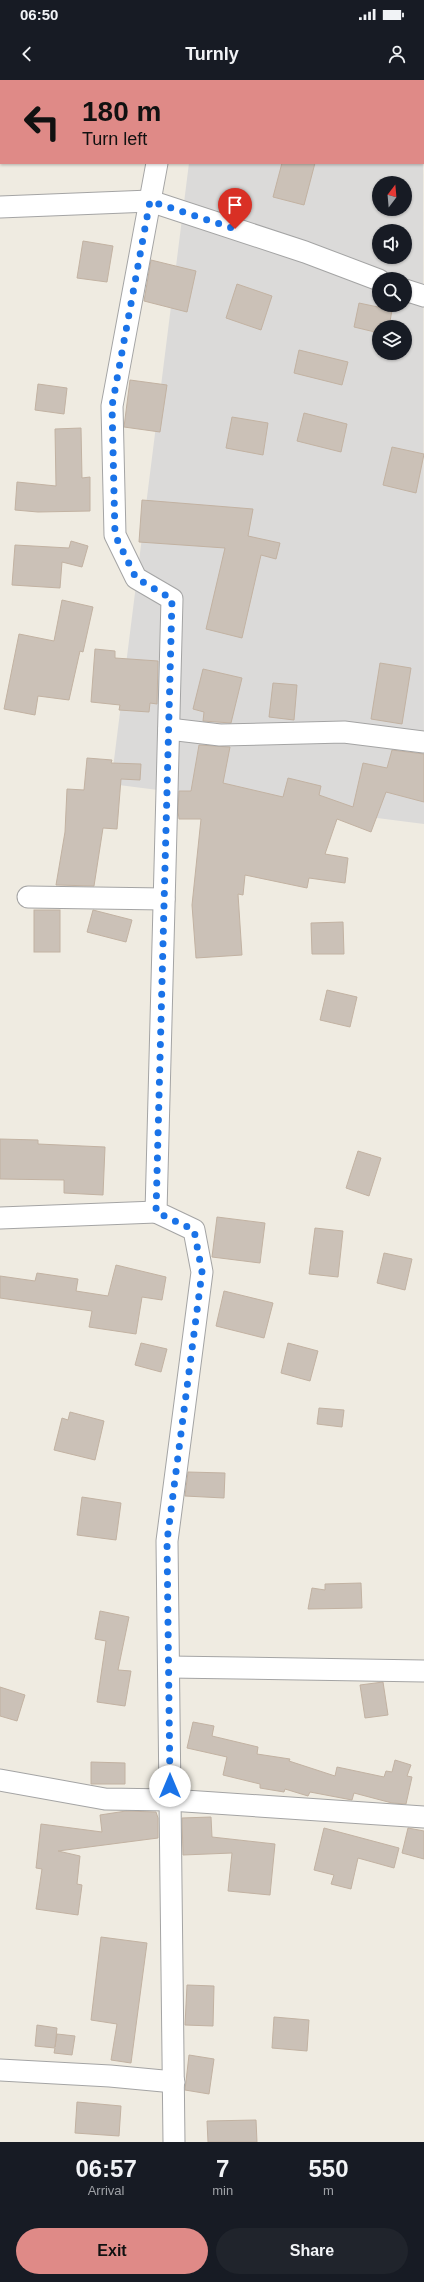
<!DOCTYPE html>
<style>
body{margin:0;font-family:Arial,sans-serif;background:#20242c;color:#f1f3f6;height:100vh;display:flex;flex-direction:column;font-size:15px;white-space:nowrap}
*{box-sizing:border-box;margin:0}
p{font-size:13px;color:#9ea1a6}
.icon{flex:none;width:22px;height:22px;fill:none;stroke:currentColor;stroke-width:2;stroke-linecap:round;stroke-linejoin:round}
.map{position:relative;height:2062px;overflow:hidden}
.side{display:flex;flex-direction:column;background:#171b24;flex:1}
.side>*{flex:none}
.banner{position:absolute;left:0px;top:0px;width:424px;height:84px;box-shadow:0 1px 3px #0004;background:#df8a87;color:#111;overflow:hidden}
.needle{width:26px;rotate:16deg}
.controls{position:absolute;left:372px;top:96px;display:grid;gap:8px}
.controls a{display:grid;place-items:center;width:40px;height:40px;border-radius:50%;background:#171b24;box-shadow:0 1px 3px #0004;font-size:20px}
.pin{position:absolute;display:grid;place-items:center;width:34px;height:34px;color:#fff;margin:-41px -17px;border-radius:50% 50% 50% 0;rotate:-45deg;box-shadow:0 0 4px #0007}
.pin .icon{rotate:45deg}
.me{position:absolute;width:44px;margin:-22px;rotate:0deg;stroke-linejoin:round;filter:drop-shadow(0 0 3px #0008)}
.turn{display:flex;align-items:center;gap:14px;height:84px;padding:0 16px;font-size:18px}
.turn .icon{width:52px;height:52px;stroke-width:2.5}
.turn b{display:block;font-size:28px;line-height:34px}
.eta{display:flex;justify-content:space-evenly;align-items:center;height:68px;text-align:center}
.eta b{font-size:24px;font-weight:600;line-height:28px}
.action{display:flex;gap:8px;margin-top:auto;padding:8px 16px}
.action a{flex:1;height:46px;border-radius:24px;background:#df8a87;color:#111;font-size:16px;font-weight:600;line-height:46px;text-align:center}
.action a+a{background:#20242c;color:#f1f3f6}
.status{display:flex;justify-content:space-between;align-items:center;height:28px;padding:0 20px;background:#171b24;direction:ltr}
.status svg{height:11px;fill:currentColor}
header{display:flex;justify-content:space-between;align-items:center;height:52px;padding:0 16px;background:#171b24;font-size:18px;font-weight:600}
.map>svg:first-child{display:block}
</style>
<div class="status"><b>06:50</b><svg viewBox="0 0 49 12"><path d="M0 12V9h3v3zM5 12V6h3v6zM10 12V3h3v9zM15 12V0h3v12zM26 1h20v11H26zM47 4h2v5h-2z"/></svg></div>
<header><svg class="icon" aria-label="back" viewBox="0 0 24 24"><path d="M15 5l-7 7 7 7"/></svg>Turnly<svg class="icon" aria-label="person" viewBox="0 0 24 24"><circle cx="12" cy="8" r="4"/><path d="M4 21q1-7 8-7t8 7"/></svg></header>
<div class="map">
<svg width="424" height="2062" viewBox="0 0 424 2062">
<rect width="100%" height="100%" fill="#efebe1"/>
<path fill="#dbdad9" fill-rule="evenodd" d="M423 78 424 744 111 704 189 83H423ZM379 103H405V129H379ZM379 151H405V177H379ZM379 199H405V225H379ZM379 247H405V273H379Z"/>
<g fill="#cbc1b7" stroke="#c2b2a2">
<polygon points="282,83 315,83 304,125 273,117"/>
<polygon points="83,161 113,166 107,202 77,198"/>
<polygon points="151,180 196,191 187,232 144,221"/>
<polygon points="237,204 272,216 261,250 226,238"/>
<polygon points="359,223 392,230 389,247 379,247 379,253 354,247"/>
<polygon points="299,270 348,282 342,305 294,293"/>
<polygon points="130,300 167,305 160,352 124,347"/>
<polygon points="38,304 67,308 64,334 35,330"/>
<polygon points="304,333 347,344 341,372 297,361"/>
<polygon points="232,337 268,343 263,375 226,368"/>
<polygon points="81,348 82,398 90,397 90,431 38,432 15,430 17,402 56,406 55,349"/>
<polygon points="392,367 424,374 416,413 383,405"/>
<polygon points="142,420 253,429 248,456 280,463 276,479 261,475 242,558 206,549 225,468 139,462"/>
<polygon points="71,461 88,466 82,487 62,482 60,508 12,505 15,465 69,468"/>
<polygon points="62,520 93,527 83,572 80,571 69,620 38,616 35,635 4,629 19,554 54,561"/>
<polygon points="95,569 115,571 115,578 158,581 157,624 150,623 149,632 119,630 120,625 91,622"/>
<polygon points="380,583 411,588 402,644 371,639"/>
<polygon points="203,589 242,598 231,643 203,641 204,632 193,629"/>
<polygon points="273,603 297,605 294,640 269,637"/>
<polygon points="199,665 230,667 223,703 283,717 288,698 321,706 319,715 353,727 363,683 387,688 392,670 424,674 424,722 386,712 371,752 337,739 325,774 348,778 345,803 309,798 307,808 245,795 243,815 238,814 242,875 196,878 192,825 201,739 179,739 178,731 179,711 191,711"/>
<polygon points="87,678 112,680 111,683 141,684 140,700 121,699 117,749 103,748 94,806 56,805 65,752 67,709 84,710"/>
<rect x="34" y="830" width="26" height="42"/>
<polygon points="93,830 132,840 126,862 87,852"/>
<polygon points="343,842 344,874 312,874 311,843"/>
<polygon points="327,910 357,917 350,947 320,940"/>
<polygon points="0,1059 38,1060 38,1064 105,1067 103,1115 64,1113 64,1100 0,1099"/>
<polygon points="358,1071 381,1078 369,1116 346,1108"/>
<polygon points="217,1137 265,1143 260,1183 212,1177"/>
<polygon points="315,1148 343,1151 338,1197 309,1194"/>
<polygon points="384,1173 412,1179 405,1210 377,1203"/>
<polygon points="116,1185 166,1197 162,1220 142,1217 136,1254 89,1247 92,1231 0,1218 0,1196 35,1201 37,1193 78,1199 76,1211 108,1216"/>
<polygon points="224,1211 273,1223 264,1258 216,1246"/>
<polygon points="141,1263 167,1269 161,1292 135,1285"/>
<polygon points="288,1263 318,1271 310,1301 281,1293"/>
<polygon points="319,1328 344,1330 342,1347 317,1344"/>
<polygon points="70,1332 104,1341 95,1380 54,1370 62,1338 68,1340"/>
<polygon points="188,1392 225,1393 224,1418 185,1416"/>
<polygon points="82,1417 121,1423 116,1460 77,1455"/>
<polygon points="361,1503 362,1528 308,1529 312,1508 325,1510 325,1504"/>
<polygon points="100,1531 129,1537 118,1590 131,1591 125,1626 97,1622 106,1561 95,1559"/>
<polygon points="383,1602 388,1635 365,1638 360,1605"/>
<polygon points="0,1607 25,1615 17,1641 0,1636"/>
<polygon points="193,1642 214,1646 212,1656 258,1667 257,1674 290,1679 289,1681 335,1696 337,1687 384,1697 386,1691 392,1692 395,1680 411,1685 407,1696 412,1697 406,1724 392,1723 354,1713 352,1720 310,1712 308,1716 285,1709 284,1712 260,1708 260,1704 223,1695 227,1677 187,1668"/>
<polygon points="91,1682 125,1683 125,1704 91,1704"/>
<polygon points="126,1731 156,1732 158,1738 158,1758 58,1771 80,1776 77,1804 82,1805 78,1835 36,1829 42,1789 36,1788 41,1744 102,1752 100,1735"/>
<polygon points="211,1737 212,1757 275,1764 270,1815 228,1811 232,1773 183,1775 182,1738"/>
<polygon points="324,1748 399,1768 394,1788 358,1778 351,1809 331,1804 334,1795 314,1790"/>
<polygon points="408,1748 424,1751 424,1779 402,1773"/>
<polygon points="101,1857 147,1863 131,1983 111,1980 117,1944 91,1940"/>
<polygon points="187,1905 214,1906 213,1946 185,1945"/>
<polygon points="274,1937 309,1940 307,1971 272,1968"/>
<polygon points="37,1945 57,1948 55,1967 57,1954 75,1956 72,1975 54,1973 55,1968 35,1966"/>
<polygon points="189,1975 214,1979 209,2014 185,2010"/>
<polygon points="77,2022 121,2026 119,2056 75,2053"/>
<polygon points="256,2040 257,2062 208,2062 207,2041"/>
</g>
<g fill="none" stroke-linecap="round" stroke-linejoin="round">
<defs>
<g id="street">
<polyline points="172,1 172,0"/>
<polyline points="157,83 112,326 115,455 136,498 172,519 156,1132 194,1150 202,1192 167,1461 174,2062"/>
<polyline points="0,127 150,121 305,172 379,200"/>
<polyline points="405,210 424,216"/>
<polyline points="169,649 220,655 344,652 424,662"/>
<polyline points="28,817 164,819"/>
<polyline points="0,1138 156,1132"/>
<polyline points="169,1587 424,1591"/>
<polyline points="0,1700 105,1719 170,1720 424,1737"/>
<polyline points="0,1990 110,1996 174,2002"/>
</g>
</defs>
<use href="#street" stroke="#a4a4a4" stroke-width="23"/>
<use href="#street" stroke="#fff" stroke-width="21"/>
</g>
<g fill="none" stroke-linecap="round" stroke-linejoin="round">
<polyline stroke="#1a73e8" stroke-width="7" stroke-dasharray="0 12.6" points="170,1706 167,1461 202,1192 194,1150 156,1132 172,519 136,498 115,455 112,326 150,121 235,149"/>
</g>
</svg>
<div class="controls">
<a><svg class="needle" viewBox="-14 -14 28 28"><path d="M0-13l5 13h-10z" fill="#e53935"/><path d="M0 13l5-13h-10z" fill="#9ea1a6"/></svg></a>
<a><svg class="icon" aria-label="sound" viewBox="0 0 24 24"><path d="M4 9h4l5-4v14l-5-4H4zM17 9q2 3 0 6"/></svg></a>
<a><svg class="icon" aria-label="search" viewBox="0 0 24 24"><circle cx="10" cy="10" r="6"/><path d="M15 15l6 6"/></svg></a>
<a><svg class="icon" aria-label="layers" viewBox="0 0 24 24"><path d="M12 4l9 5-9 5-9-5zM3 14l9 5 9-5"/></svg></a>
</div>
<div class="pin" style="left:235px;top:149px;background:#d93025"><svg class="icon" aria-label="arrive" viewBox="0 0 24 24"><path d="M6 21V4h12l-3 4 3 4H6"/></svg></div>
<svg class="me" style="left:170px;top:1706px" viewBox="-20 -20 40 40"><circle r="19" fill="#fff"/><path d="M0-13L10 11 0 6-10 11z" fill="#1a73e8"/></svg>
<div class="banner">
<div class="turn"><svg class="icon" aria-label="left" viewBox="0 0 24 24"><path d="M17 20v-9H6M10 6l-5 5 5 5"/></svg><div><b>180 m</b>Turn left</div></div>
</div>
</div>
<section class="side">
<div class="eta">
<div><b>06:57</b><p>Arrival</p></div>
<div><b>7</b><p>min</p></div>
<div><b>550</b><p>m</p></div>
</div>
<div class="action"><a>Exit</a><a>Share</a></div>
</section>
